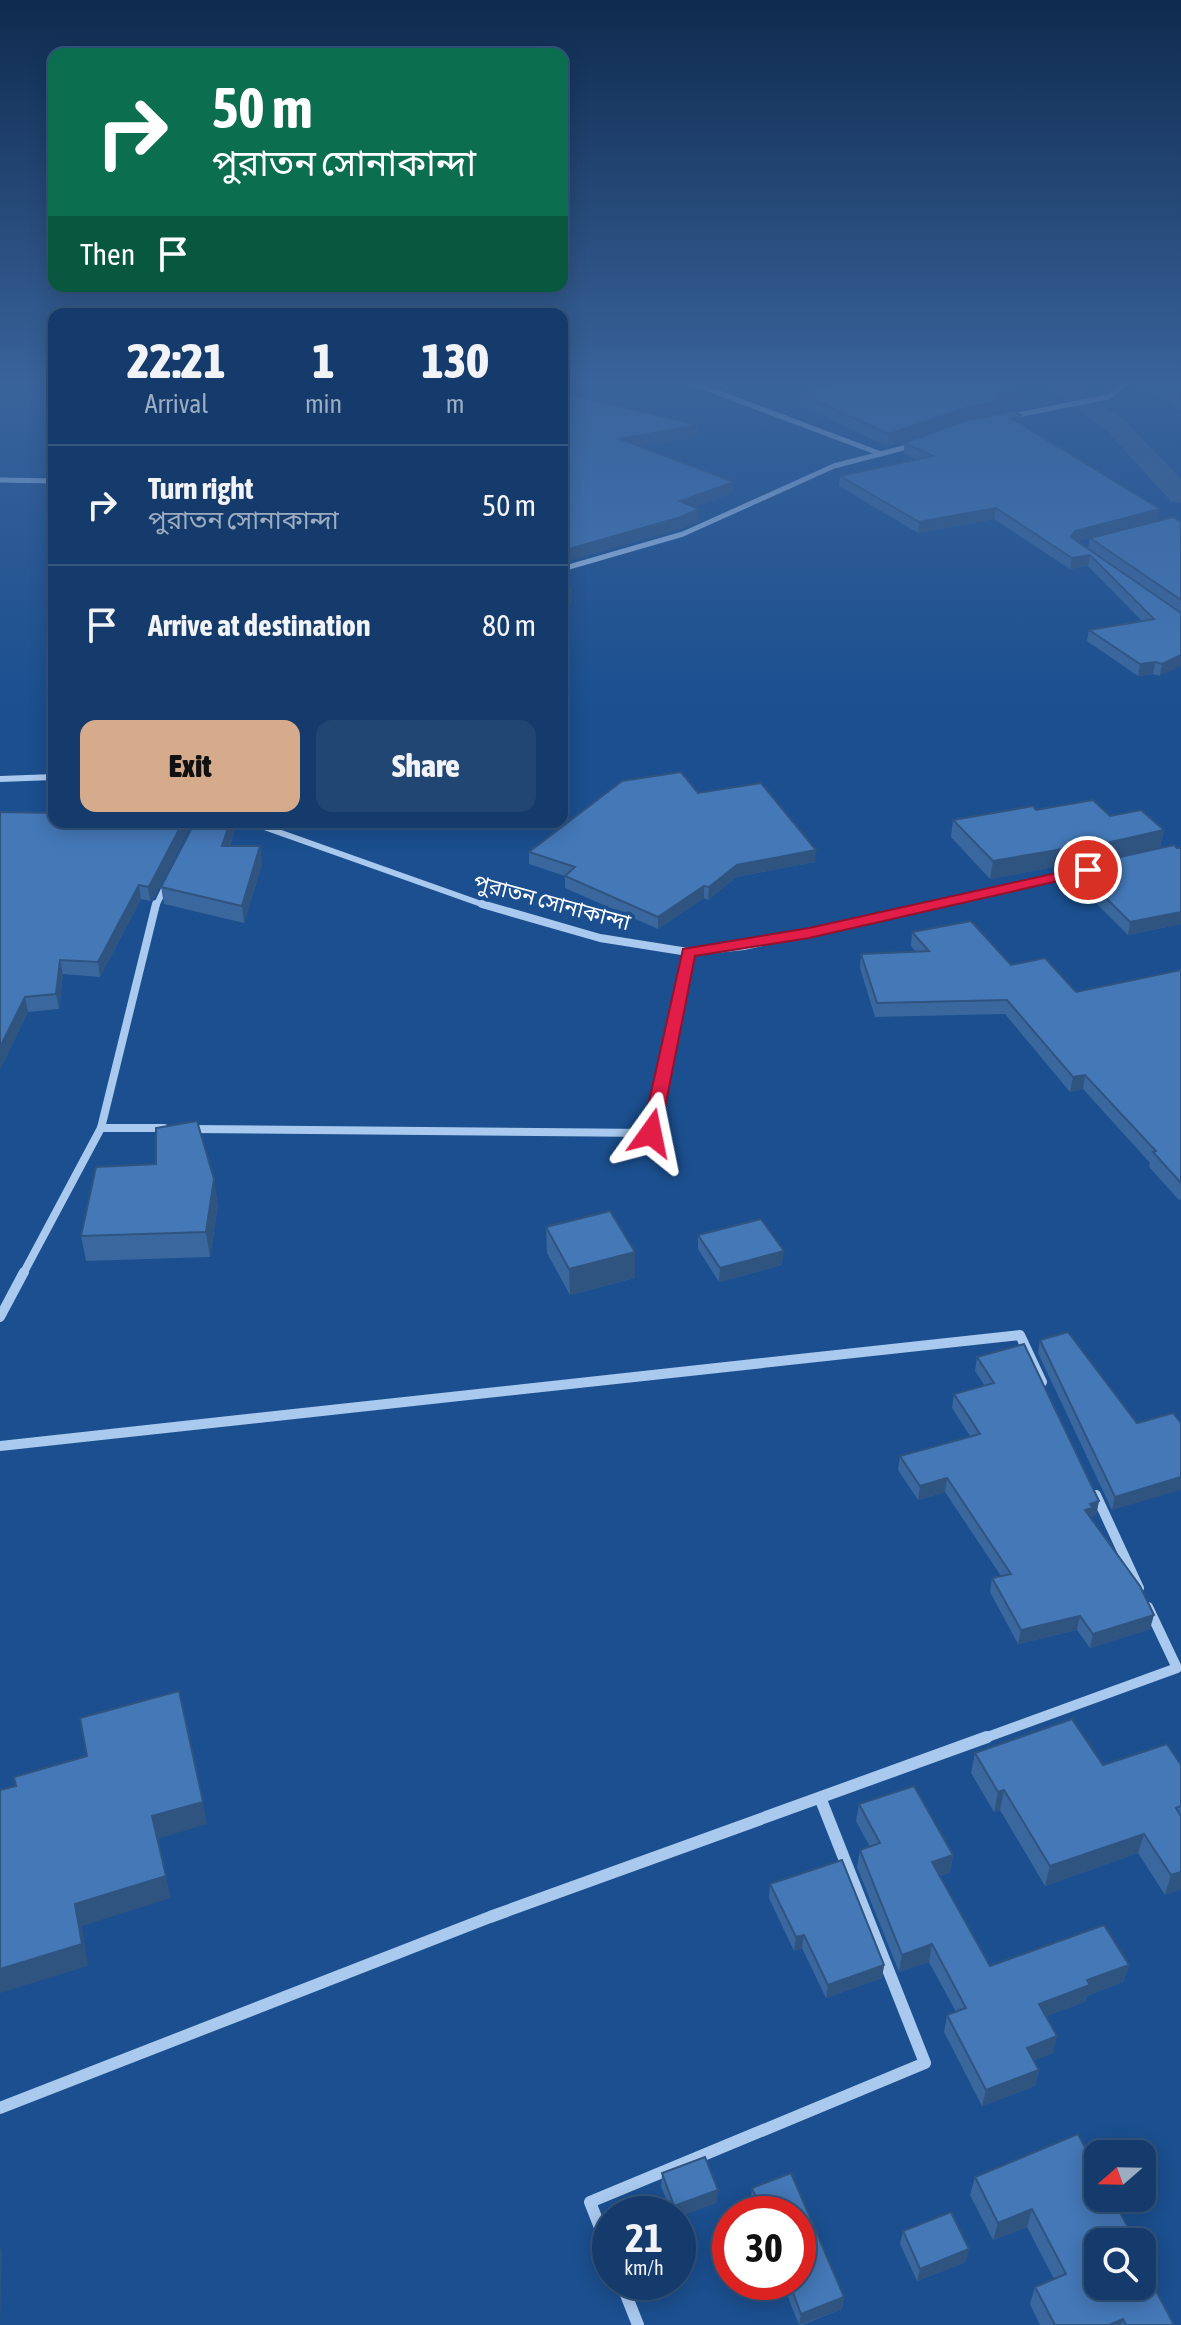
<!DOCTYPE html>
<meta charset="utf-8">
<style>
body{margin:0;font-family:"Asap Condensed","Noto Sans Bengali",sans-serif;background:#214673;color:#f1f3f6;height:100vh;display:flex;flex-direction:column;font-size:30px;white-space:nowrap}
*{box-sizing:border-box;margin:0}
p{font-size:26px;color:#9dadc1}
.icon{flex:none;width:44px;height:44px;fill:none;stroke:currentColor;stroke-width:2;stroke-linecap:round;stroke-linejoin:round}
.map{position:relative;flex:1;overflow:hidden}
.drawer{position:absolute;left:48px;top:308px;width:520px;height:520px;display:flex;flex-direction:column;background:#143b6b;border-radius:16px;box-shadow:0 4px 20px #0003,0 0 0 2px #33557e}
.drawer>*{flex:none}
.banner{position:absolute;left:48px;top:48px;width:520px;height:244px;border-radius:16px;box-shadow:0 4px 20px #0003,0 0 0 2px #33557e;background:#0b6e4f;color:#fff;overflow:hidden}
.needle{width:52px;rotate:250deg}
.fabs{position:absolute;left:1084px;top:2140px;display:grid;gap:16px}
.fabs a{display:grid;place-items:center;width:72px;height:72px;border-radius:16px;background:#143b6b;box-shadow:0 4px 20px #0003,0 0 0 2px #33557e;font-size:40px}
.speed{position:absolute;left:592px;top:2196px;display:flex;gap:16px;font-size:40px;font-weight:700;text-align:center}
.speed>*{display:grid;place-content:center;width:104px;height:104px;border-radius:50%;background:#143b6b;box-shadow:0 4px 20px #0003,0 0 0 2px #33557e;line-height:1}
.speed small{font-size:20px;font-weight:400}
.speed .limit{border:12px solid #d22;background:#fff;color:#111}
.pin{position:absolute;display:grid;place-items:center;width:68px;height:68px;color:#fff;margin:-34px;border:4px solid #fff;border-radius:50%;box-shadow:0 2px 8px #0007}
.me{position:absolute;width:88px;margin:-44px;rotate:12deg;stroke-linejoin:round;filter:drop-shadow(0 0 6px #0008)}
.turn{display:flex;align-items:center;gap:28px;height:168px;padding:0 32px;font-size:36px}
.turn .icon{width:104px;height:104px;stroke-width:2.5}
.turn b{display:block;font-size:56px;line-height:68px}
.then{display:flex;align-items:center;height:76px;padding:0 32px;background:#0003;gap:16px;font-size:30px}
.eta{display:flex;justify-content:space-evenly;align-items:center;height:136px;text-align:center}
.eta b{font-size:48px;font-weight:800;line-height:56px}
.primary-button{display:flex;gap:16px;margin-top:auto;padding:16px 32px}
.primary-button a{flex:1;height:92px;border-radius:16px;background:#d6ab8b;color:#111;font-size:32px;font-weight:800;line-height:92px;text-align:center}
.primary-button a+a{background:#214673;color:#f1f3f6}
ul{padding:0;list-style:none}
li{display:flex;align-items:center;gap:24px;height:120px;padding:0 32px;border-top:2px solid #33557e}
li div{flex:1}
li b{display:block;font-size:30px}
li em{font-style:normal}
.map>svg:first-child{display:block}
</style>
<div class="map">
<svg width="1181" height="2325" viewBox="0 0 1181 2325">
<rect width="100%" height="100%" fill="#1b4f8f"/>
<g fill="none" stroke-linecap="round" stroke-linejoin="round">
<polygon fill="#3c6290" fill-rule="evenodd" points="1045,384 1072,384 1125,421 1181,479 1181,503 1171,501 1107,431"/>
<g stroke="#a9c9ee" stroke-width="5">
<polyline points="695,384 881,454"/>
<polyline points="1012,416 1108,397 1126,384"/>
<polyline points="0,480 54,481"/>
<polyline points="562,569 683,534 834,466 915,445"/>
</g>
<g stroke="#a9c9ee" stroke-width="6">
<polyline points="0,779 54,777"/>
<polyline points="250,822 487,906"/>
<polyline points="156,906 165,887"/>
<polyline points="929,906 1085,871"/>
</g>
<g stroke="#a9c9ee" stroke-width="8">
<polyline points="482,904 600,938 688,952 744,946 938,904"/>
<polyline points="101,1128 164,1128"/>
<polyline points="190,1129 651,1133 688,952"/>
<polyline points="23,1274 101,1128 156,904"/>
</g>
<g stroke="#a9c9ee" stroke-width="10">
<polyline points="0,1317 24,1272"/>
<polyline points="0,1446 1020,1335 1042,1382"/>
<polyline points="1096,1495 1139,1588"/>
<polyline points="982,1739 1177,1668 1148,1607"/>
</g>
<g stroke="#a9c9ee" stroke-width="12">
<polyline points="0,2108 490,1917 987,1737"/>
<polyline points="610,2253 590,2202 925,2063 821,1800"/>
<polyline points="621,2282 638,2325"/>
</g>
</g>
<g fill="#3a679d">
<polygon points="830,384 1003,384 1015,390 1013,402 1000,405 999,411 994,412 994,414 963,420 888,446 800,406 800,394 832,384"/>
<polygon points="1136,384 1181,384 1181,411 1136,385"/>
<polygon points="1020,423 1158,520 1077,541 1088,549 1090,538 1181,522 1181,613 1106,562 1180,613 1160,676 1153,674 1138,676 1087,641 1089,630 1142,621 1088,566 1070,569 994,519 918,533 839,486 840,476 917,460 904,454 904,443"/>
<polygon points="1036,810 1110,816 1164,830 1160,848 1063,869 1059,866 990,879 951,837 953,820"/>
<polygon points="0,812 188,822 189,828 154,898 150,901 141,899 100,977 63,974 59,1009 28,1012 0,1069"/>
<polygon points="235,829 230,846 260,846 262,864 244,923 164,904 161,887"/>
<polygon points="1177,848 1181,848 1181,924 1128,935 1073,880 1075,867"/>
<polygon points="529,852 815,862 736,877 708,900 704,898 658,929 565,888 565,876 529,864"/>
<polygon points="912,932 1011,965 1076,992 1181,970 1181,1199 1179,1200 1149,1167 1150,1163 1083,1089 1070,1092 1005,1014 875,1017 860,968 861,954 916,952 911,946"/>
<polygon points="218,1204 210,1257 86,1261 81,1236"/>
<polygon points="546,1227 635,1252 635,1278 570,1295 547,1253"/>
<polygon points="698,1235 782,1265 719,1282 698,1249"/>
<polygon points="1040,1340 1137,1423 1112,1510 1038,1353"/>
<polygon points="977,1357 1099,1501 1096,1515 1091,1517 1091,1518 1150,1629 1090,1648 1077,1630 1018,1644 990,1592 992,1578 1001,1576 945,1492 918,1500 898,1470 900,1456 970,1436 952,1408 954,1394 985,1386 975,1371"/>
<polygon points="975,1753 1103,1765 1181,1765 1181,1889 1165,1895 1138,1853 1045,1886 1000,1810 994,1812 971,1773"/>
<polygon points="859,1804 953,1855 950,1872 940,1876 990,1966 1129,1965 1123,1982 1087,1996 1085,2002 1046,2016 1053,2053 1034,2060 1039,2070 1035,2086 982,2106 944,2032 947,2015 956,2012 929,1962 899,1972 857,1867 860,1850 870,1847 856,1821"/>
<polygon points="770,1884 884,1965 882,1978 826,1998 802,1948 794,1951 769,1898"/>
<polygon points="662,2173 717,2203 678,2214 672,2214 661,2186"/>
<polygon points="791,2173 844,2297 842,2309 802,2325 799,2325 782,2282 798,2282 798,2214 756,2214 751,2200 752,2188"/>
<polygon points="975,2177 1152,2272 1149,2279 1174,2325 1040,2325 1030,2304 1035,2287 1054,2279 1027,2227 993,2240 970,2195"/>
<polygon points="903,2231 966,2262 917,2281 900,2244"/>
</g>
<g fill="#305480">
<polygon points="1015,390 1013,402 1000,405 999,411 994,412 994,414 963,420 888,446 889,434 992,395"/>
<polygon points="1021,415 1020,425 1011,418"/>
<polygon points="698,425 698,436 620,450 620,439"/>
<polygon points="734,482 733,493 679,513 680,501"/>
<polygon points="996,508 994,519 918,533 919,522"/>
<polygon points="699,509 699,521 681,529 562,563 562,551"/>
<polygon points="1160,509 1158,520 1074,542 1071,537 1075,531"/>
<polygon points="1090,555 1088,566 1070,569 1072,558"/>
<polygon points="571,593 571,605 562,608 562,596"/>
<polygon points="1181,655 1181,666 1160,676 1162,664"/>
<polygon points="1155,662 1153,674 1138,676 1140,664"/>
<polygon points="183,822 188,822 189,828 154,898 150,901 148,887"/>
<polygon points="230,822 234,822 235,829 224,863 222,846"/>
<polygon points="1164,830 1160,848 1063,869 1066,852"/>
<polygon points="260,846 262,864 244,923 242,906"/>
<polygon points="1062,849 1059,866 990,879 993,861"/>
<polygon points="816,850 815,862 736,877 708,900 709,887 737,865"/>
<polygon points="139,885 141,899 100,977 98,962"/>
<polygon points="704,886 704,898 658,929 658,917"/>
<polygon points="1181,912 1181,924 1128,935 1130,922"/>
<polygon points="60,960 63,974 59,1009 56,994"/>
<polygon points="25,997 28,1012 0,1069 0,1047"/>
<polygon points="1085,1075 1083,1089 1070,1092 1073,1077"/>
<polygon points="214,1179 218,1204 210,1257 206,1232"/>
<polygon points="784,1251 782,1265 719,1282 720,1268"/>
<polygon points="635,1252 635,1278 570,1295 569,1269"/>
<polygon points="1181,1477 1181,1490 1112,1510 1115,1497"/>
<polygon points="947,1478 945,1492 918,1500 920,1486"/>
<polygon points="1099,1501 1096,1515 1091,1517 1090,1522 1085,1510 1090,1504"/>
<polygon points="1154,1615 1150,1629 1090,1648 1093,1634"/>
<polygon points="1080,1616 1077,1630 1018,1644 1021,1630"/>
<polygon points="1004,1790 1000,1810 994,1812 998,1792"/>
<polygon points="203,1802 207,1824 157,1839 171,1898 82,1926 88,1966 0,1993 0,1969 152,1816"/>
<polygon points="1144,1834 1138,1853 1045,1886 1050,1866"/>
<polygon points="953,1855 950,1872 929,1879 932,1862"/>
<polygon points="1181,1872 1181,1889 1165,1895 1171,1875"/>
<polygon points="804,1935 802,1948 794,1951 796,1937"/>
<polygon points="932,1944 929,1962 899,1972 902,1955"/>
<polygon points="884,1965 882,1978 826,1998 828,1985"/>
<polygon points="1129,1965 1123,1982 1087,1996 1085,2002 1034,2021 1039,2004 1087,1980"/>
<polygon points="1057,2036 1053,2053 1023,2064 1027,2048"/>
<polygon points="1039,2070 1035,2086 982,2106 986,2090"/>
<polygon points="718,2190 717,2203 678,2217 678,2214 674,2214 674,2206"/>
<polygon points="1032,2209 1027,2227 993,2240 998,2223"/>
<polygon points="0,2247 2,2252 0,2325"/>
<polygon points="969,2249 966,2262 917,2281 920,2269"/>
<polygon points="844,2297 842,2309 799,2325 801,2314"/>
<polygon points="1123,2319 1121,2325 1109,2325"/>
</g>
<g fill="#4478b7" stroke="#305480" stroke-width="2">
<polygon points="834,384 1003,384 1015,390 992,395 1000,399 993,401 996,402 965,408 889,434 800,394"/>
<polygon points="1156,384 1181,384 1181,398"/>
<polygon points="562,392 698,425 620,439 734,482 680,501 699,509 681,517 562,551"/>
<polygon points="1013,411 1021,415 1011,418 1160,509 1075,531 1071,537 1181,613 1181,655 1162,664 1155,662 1140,664 1089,630 1154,619 1090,555 1072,558 996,508 919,522 840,476 933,456 904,443 968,420"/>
<polygon points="1173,517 1181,522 1181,600 1090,538"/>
<polygon points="562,562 571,593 562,596"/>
<polygon points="681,772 698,793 761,783 816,850 737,865 709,887 704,886 658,917 565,876 575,867 529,852 622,781"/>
<polygon points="1093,800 1110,816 1141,810 1164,830 1066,852 1062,849 993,861 953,820 1033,806 1036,810"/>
<polygon points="0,812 54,813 54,822 183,822 151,883 148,887 139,885 98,962 60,960 56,994 25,997 0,1047"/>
<polygon points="195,822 230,822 222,846 260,846 242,906 161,887"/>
<polygon points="1174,845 1177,848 1181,848 1181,912 1130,922 1075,867"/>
<polygon points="971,921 1011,965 1045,958 1076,992 1181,970 1181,1183 1153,1152 1156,1151 1085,1075 1073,1077 1007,1000 877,1003 861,954 929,951 912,932"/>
<polygon points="197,1121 214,1179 206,1232 81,1236 96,1167 156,1164 156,1128"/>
<polygon points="610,1211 635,1252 569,1269 546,1227"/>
<polygon points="761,1219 784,1251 720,1268 698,1235"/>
<polygon points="1068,1332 1137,1423 1173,1413 1181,1423 1181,1477 1115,1497 1040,1340"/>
<polygon points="1024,1344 1099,1501 1090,1504 1093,1508 1085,1510 1140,1586 1154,1615 1093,1634 1080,1616 1021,1630 992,1578 1011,1574 947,1478 920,1486 900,1456 980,1434 954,1394 994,1383 977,1357"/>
<polygon points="179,1691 203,1802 152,1816 166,1876 75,1904 82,1944 0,1969 0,1790 16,1786 14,1777 87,1756 80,1718"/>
<polygon points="1072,1719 1103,1765 1167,1744 1181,1765 1181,1806 1176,1808 1181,1816 1181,1872 1171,1875 1144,1834 1050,1866 1004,1790 998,1792 975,1753"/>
<polygon points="914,1786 953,1855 932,1862 990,1966 1104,1925 1129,1965 1087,1980 1090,1985 1039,2004 1057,2036 1027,2048 1039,2070 986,2090 947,2015 966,2008 932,1944 902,1955 860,1850 880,1843 859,1804"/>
<polygon points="842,1860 884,1965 828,1985 804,1935 796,1937 770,1884"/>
<polygon points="1078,2134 1098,2172 1098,2198 1112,2198 1136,2242 1098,2242 1098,2286 1142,2286 1142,2254 1152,2272 1147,2274 1174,2325 1126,2325 1123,2319 1109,2325 1055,2325 1035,2287 1066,2274 1032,2209 998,2223 975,2177"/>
<polygon points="705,2157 718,2190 674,2206 662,2173"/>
<polygon points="791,2173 844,2297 801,2314 789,2282 798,2282 798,2214 763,2214 752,2188"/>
<polygon points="951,2212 969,2249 920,2269 903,2231"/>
</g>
<linearGradient id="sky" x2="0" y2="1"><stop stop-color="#0f2b4f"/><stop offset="0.54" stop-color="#39639b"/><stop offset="1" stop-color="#39639b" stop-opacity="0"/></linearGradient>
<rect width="1181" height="709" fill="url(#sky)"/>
<polygon fill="#e11d48" stroke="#92132f" stroke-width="2" points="1088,866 1093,867 1093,873 809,938 695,956 660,1133 651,1139 642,1133 683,949 809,928"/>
<g text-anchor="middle" stroke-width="7" stroke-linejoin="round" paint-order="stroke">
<g font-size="22" fill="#fff" stroke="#1b4f8f">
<text transform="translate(552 902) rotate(15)" y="8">পুরাতন সোনাকান্দা</text>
</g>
</g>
</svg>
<div class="fabs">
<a><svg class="needle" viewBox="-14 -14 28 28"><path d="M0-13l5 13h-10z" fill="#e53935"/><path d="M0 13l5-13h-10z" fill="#9dadc1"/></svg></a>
<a><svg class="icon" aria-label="search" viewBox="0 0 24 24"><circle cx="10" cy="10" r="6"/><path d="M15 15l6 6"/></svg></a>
</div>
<div class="speed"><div>21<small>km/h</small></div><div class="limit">30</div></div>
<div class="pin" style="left:1088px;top:870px;background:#d93025"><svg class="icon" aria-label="arrive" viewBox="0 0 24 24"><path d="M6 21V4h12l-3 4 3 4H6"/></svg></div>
<svg class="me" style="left:651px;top:1133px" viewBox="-20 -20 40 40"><path d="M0-17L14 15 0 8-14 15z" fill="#e11d48" stroke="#fff" stroke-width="4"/></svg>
<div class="banner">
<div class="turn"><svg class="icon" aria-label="right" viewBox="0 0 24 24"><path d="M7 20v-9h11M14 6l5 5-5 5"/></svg><div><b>50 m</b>পুরাতন সোনাকান্দা</div></div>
<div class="then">Then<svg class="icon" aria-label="arrive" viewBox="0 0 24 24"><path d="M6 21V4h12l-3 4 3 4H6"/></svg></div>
</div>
<section class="drawer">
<div class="eta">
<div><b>22:21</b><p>Arrival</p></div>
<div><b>1</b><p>min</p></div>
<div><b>130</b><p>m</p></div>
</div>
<ul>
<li><svg class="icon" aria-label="right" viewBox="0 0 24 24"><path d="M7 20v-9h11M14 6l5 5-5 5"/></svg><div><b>Turn right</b><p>পুরাতন সোনাকান্দা</p></div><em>50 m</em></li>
<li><svg class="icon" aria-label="arrive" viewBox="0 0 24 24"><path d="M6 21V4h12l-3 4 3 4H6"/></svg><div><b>Arrive at destination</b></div><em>80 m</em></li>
</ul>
<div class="primary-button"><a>Exit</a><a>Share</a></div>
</section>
</div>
